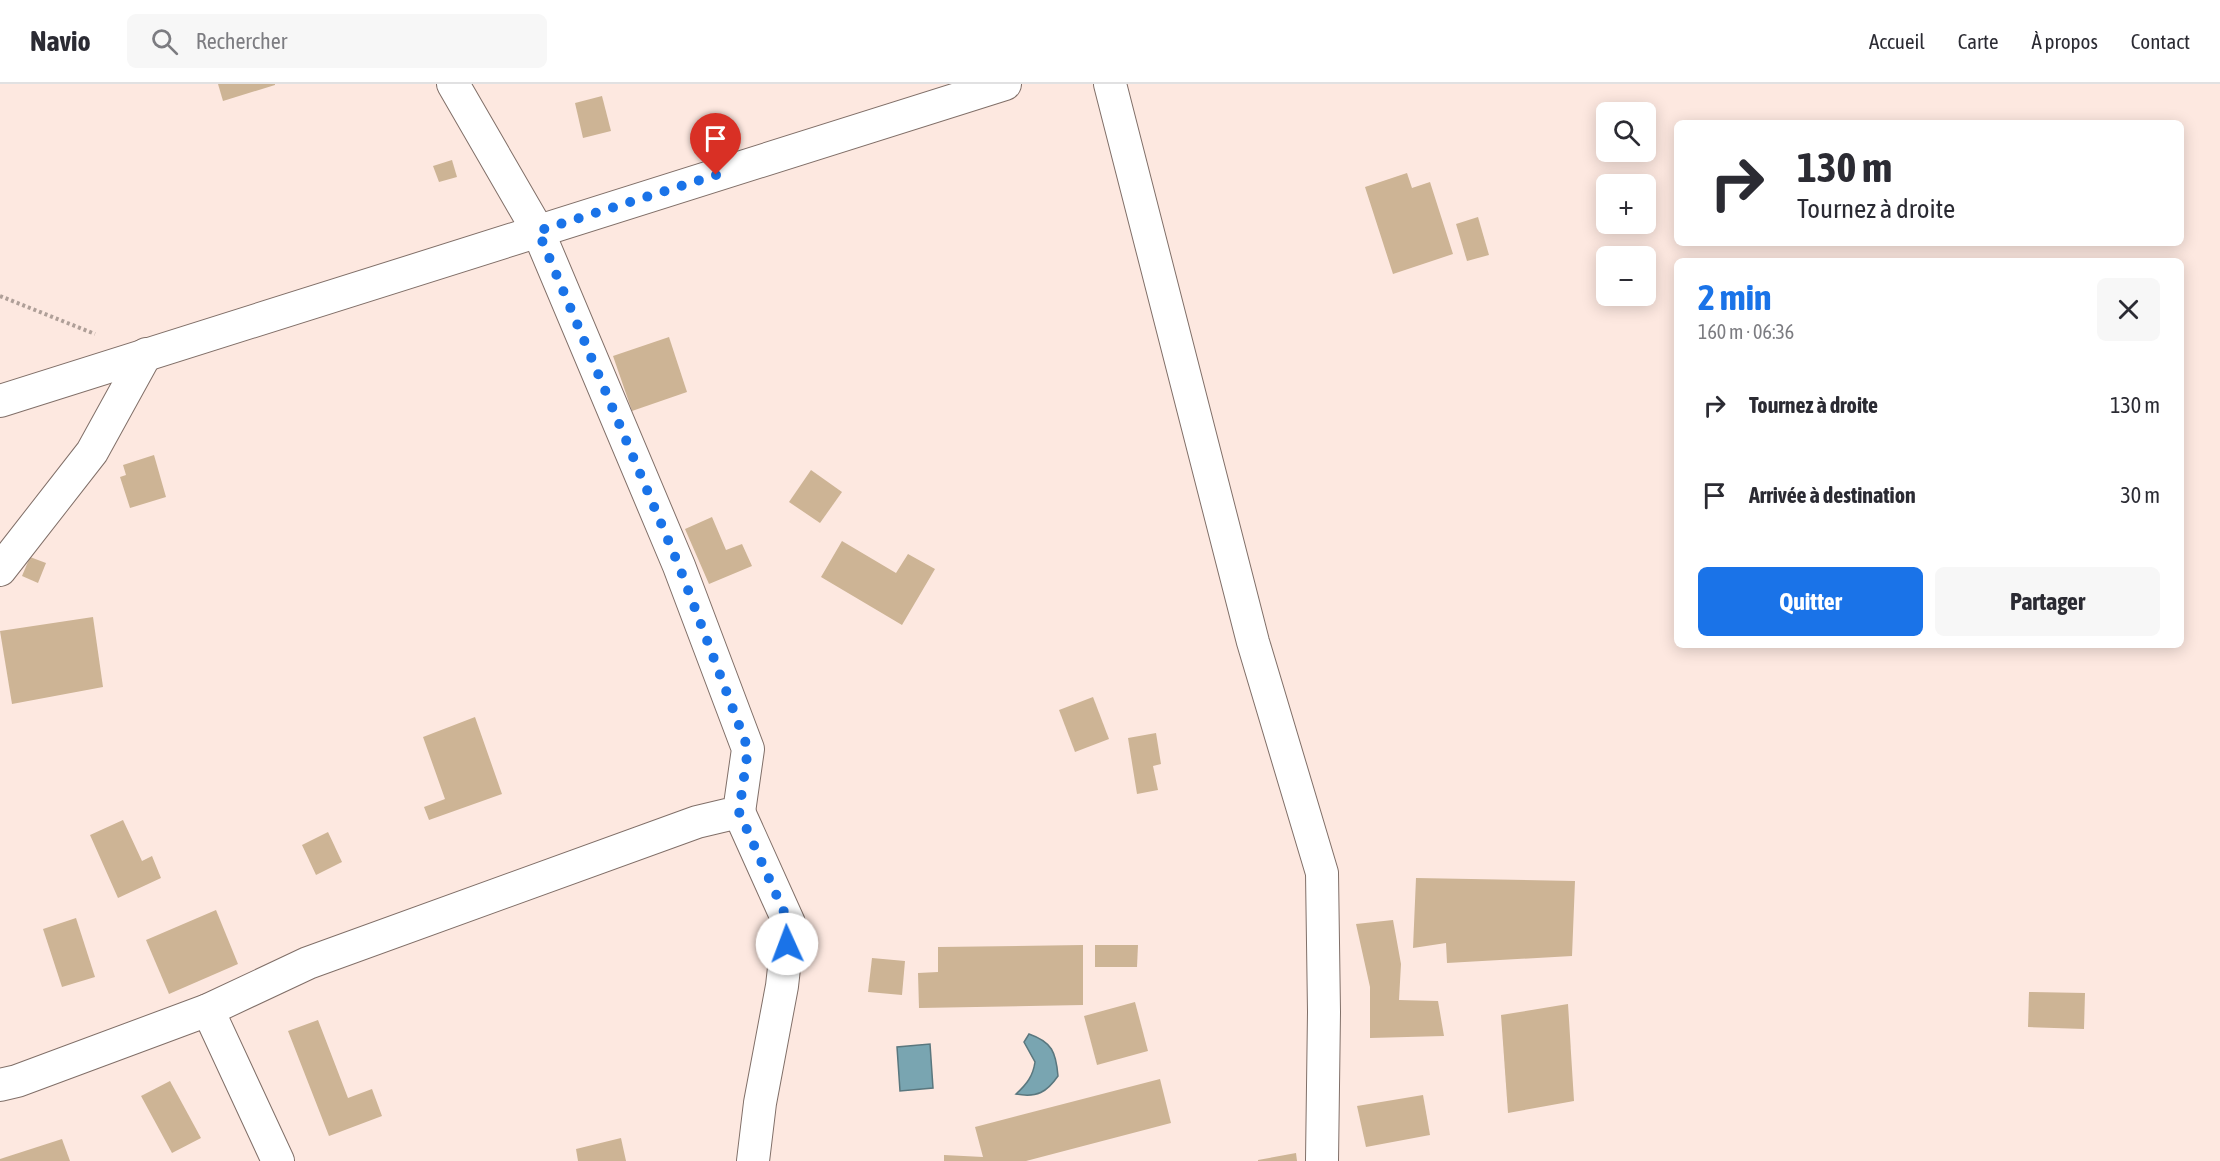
<!DOCTYPE html>
<html lang="fr">
<meta charset="utf-8">
<style>
body{margin:0;font-family:"Asap Condensed",sans-serif;background:#f7f7f7;color:#2b2b33;height:100vh;display:flex;flex-direction:column;font-size:22px;white-space:nowrap}
*{box-sizing:border-box;margin:0}
p{font-size:20px;color:#7c7c81}
.icon{flex:none;width:33px;height:33px;fill:none;stroke:currentColor;stroke-width:2;stroke-linecap:round;stroke-linejoin:round}
.map{position:relative;flex:1;overflow:hidden}
.sheet{position:absolute;left:1674px;top:174px;width:510px;height:390px;display:flex;flex-direction:column;background:#fff;border-radius:9px;box-shadow:0 3px 15px #0003}
.sheet>*{flex:none}
.guide{position:absolute;left:1674px;top:36px;width:510px;height:126px;border-radius:9px;box-shadow:0 3px 15px #0003;background:#fff;color:#2b2b33;overflow:hidden}
.fabs{position:absolute;left:1596px;top:18px;display:grid;gap:12px}
.fabs a{display:grid;place-items:center;width:60px;height:60px;border-radius:9px;background:#fff;box-shadow:0 3px 15px #0003;font-size:30px}
.pin{position:absolute;display:grid;place-items:center;width:51px;height:51px;color:#fff;margin:-62px -26px;border-radius:50% 50% 50% 0;rotate:-45deg;box-shadow:0 0 6px #0007}
.pin .icon{rotate:45deg}
.me{position:absolute;width:66px;margin:-33px;rotate:358deg;stroke-linejoin:round;filter:drop-shadow(0 0 4px #0008)}
.turn{display:flex;align-items:center;gap:21px;height:126px;padding:0 24px;font-size:27px}
.turn .icon{width:78px;height:78px;stroke-width:2.5}
.turn b{display:block;font-size:42px;line-height:51px}
.round{display:grid;place-items:center;flex:none;width:63px;height:63px;border-radius:9px;background:#f7f7f7}
.overview{display:flex;align-items:center;justify-content:space-between;height:102px;padding:0 24px}
h1{font-size:36px;font-weight:700;line-height:45px;color:#1a73e8}
.button{display:flex;gap:12px;margin-top:auto;padding:12px 24px}
.button a{flex:1;height:69px;border-radius:9px;background:#1a73e8;color:#fff;font-size:24px;font-weight:700;line-height:69px;text-align:center}
.button a+a{background:#f7f7f7;color:#2b2b33}
ul{padding:0;list-style:none}
li{display:flex;align-items:center;gap:18px;height:90px;padding:0 24px}
li div{flex:1}
li b{display:block;font-size:22px}
li em{font-style:normal}
header{display:flex;align-items:center;gap:36px;box-sizing:border-box;height:84px;padding:0 30px;background:#fff;border-bottom:2px solid #e1e1e2}
header strong{font-size:28px}
nav{display:flex;gap:33px;margin-inline-start:auto;font-size:21px}
.search{width:420px;height:54px;background:#f7f7f7;display:flex;align-items:center;gap:15px;box-sizing:border-box;padding:0 21px;border-radius:9px;color:#7c7c81;font-size:22px}
.map>svg:first-child{display:block}
</style>
<header>
<strong>Navio</strong>
<div class="search"><svg class="icon" aria-label="search" viewBox="0 0 24 24"><circle cx="10" cy="10" r="6"/><path d="M15 15l6 6"/></svg>Rechercher</div>
<nav><a>Accueil</a><a>Carte</a><a>À propos</a><a>Contact</a></nav>
</header>
<div class="map">
<svg width="2220" height="1077" viewBox="0 0 2220 1077">
<rect width="100%" height="100%" fill="#fde8e0"/>
<g fill="#79a5b1" stroke="#5a777e" stroke-width="1.5">
<path d="M1029 950C1052 958 1056 968 1058 992 1047 1008 1037 1014 1016 1010 1027 1000 1033 992 1035 978L1024 958Z"/>
<polygon points="930,960 933,1004 900,1007 897,963"/>
</g>
<g fill="#cdb495">
<polygon points="218,0 275,0 275,1 223,17"/>
<polygon points="602,12 611,47 583,54 575,19"/>
<polygon points="452,76 457,93 439,98 433,82"/>
<polygon points="1407,89 1412,104 1430,98 1453,170 1393,190 1365,103"/>
<polygon points="1478,133 1489,171 1467,177 1456,140"/>
<polygon points="669,253 687,308 632,327 613,272"/>
<polygon points="154,371 166,413 130,424 120,393 126,391 123,381"/>
<polygon points="811,386 842,408 820,439 789,418"/>
<polygon points="712,433 726,466 742,460 752,482 709,500 685,445"/>
<polygon points="842,457 896,489 908,470 935,485 902,541 821,493"/>
<polygon points="30,473 46,479 38,499 22,492"/>
<polygon points="93,533 103,603 12,620 0,547"/>
<polygon points="1093,613 1109,655 1075,668 1059,626"/>
<polygon points="475,633 502,710 429,736 424,723 445,715 423,653"/>
<polygon points="1156,649 1161,680 1153,682 1158,706 1137,710 1128,654"/>
<polygon points="123,736 142,777 152,772 161,794 118,814 90,751"/>
<polygon points="328,748 342,778 316,791 302,761"/>
<polygon points="1416,794 1575,797 1572,872 1447,879 1446,859 1413,864"/>
<polygon points="216,826 238,880 169,910 146,856"/>
<polygon points="76,834 95,893 62,903 43,845"/>
<polygon points="1393,836 1401,880 1399,916 1438,917 1444,952 1370,954 1370,903 1356,840"/>
<polygon points="1083,861 1083,921 919,924 918,889 938,888 938,863"/>
<polygon points="1095,861 1138,861 1137,883 1095,883"/>
<polygon points="872,874 905,877 902,911 868,908"/>
<polygon points="2029,908 2085,909 2084,945 2028,943"/>
<polygon points="1135,918 1148,967 1097,981 1084,932"/>
<polygon points="1568,920 1574,1017 1508,1029 1501,931"/>
<polygon points="318,936 348,1014 372,1005 382,1032 329,1052 288,947"/>
<polygon points="1160,995 1171,1039 1026,1077 944,1077 944,1071 983,1073 975,1043"/>
<polygon points="170,997 201,1054 172,1069 141,1012"/>
<polygon points="1423,1011 1430,1051 1366,1063 1357,1022"/>
<polygon points="621,1054 626,1077 578,1077 576,1065"/>
<polygon points="62,1055 70,1077 0,1077 0,1075"/>
<polygon points="1296,1069 1297,1077 1258,1077 1258,1076"/>
</g>
<g fill="none" stroke-linecap="round" stroke-linejoin="round">
<defs>
<g id="street">
<polyline points="1110,0 1253,558 1322,789 1324,928 1322,1077"/>
<polyline points="0,317 1005,0"/>
<polyline points="0,486 92,368 146,270"/>
<polyline points="739,728 789,839 782,902 760,1019 753,1077"/>
<polyline points="208,926 278,1077"/>
<polyline points="0,1001 17,997 208,926 308,879 697,738 739,728 748,665 679,482 538,147 453,0"/>
</g>
</defs>
<use href="#street" stroke="#806f68" stroke-width="34"/>
<polyline stroke="#af9f98" stroke-width="4" stroke-dasharray="3 3" stroke-linecap="butt" points="0,212 95,250"/>
<use href="#street" stroke="#fff" stroke-width="32"/>
</g>
<g fill="none" stroke-linecap="round" stroke-linejoin="round">
<polyline stroke="#1a73e8" stroke-width="10" stroke-dasharray="0 18" points="716,91 538,147 679,482 748,665 739,728 789,839 787,860"/>
</g>
</svg>
<div class="fabs">
<a><svg class="icon" aria-label="search" viewBox="0 0 24 24"><circle cx="10" cy="10" r="6"/><path d="M15 15l6 6"/></svg></a>
<a>+</a>
<a>−</a>
</div>
<div class="pin" style="left:716px;top:91px;background:#d93025"><svg class="icon" aria-label="arrive" viewBox="0 0 24 24"><path d="M6 21V4h12l-3 4 3 4H6"/></svg></div>
<svg class="me" style="left:787px;top:860px" viewBox="-20 -20 40 40"><circle r="19" fill="#fff"/><path d="M0-13L10 11 0 6-10 11z" fill="#1a73e8"/></svg>
<div class="guide">
<div class="turn"><svg class="icon" aria-label="right" viewBox="0 0 24 24"><path d="M7 20v-9h11M14 6l5 5-5 5"/></svg><div><b>130 m</b>Tournez à droite</div></div>
</div>
<section class="sheet">
<div class="overview"><div><h1>2 min</h1><p>160 m · 06:36</p></div><a class="round"><svg class="icon" aria-label="close" viewBox="0 0 24 24"><path d="M6 6l12 12M18 6L6 18"/></svg></a></div>
<ul>
<li><svg class="icon" aria-label="right" viewBox="0 0 24 24"><path d="M7 20v-9h11M14 6l5 5-5 5"/></svg><div><b>Tournez à droite</b></div><em>130 m</em></li>
<li><svg class="icon" aria-label="arrive" viewBox="0 0 24 24"><path d="M6 21V4h12l-3 4 3 4H6"/></svg><div><b>Arrivée à destination</b></div><em>30 m</em></li>
</ul>
<div class="button"><a>Quitter</a><a>Partager</a></div>
</section>
</div>
